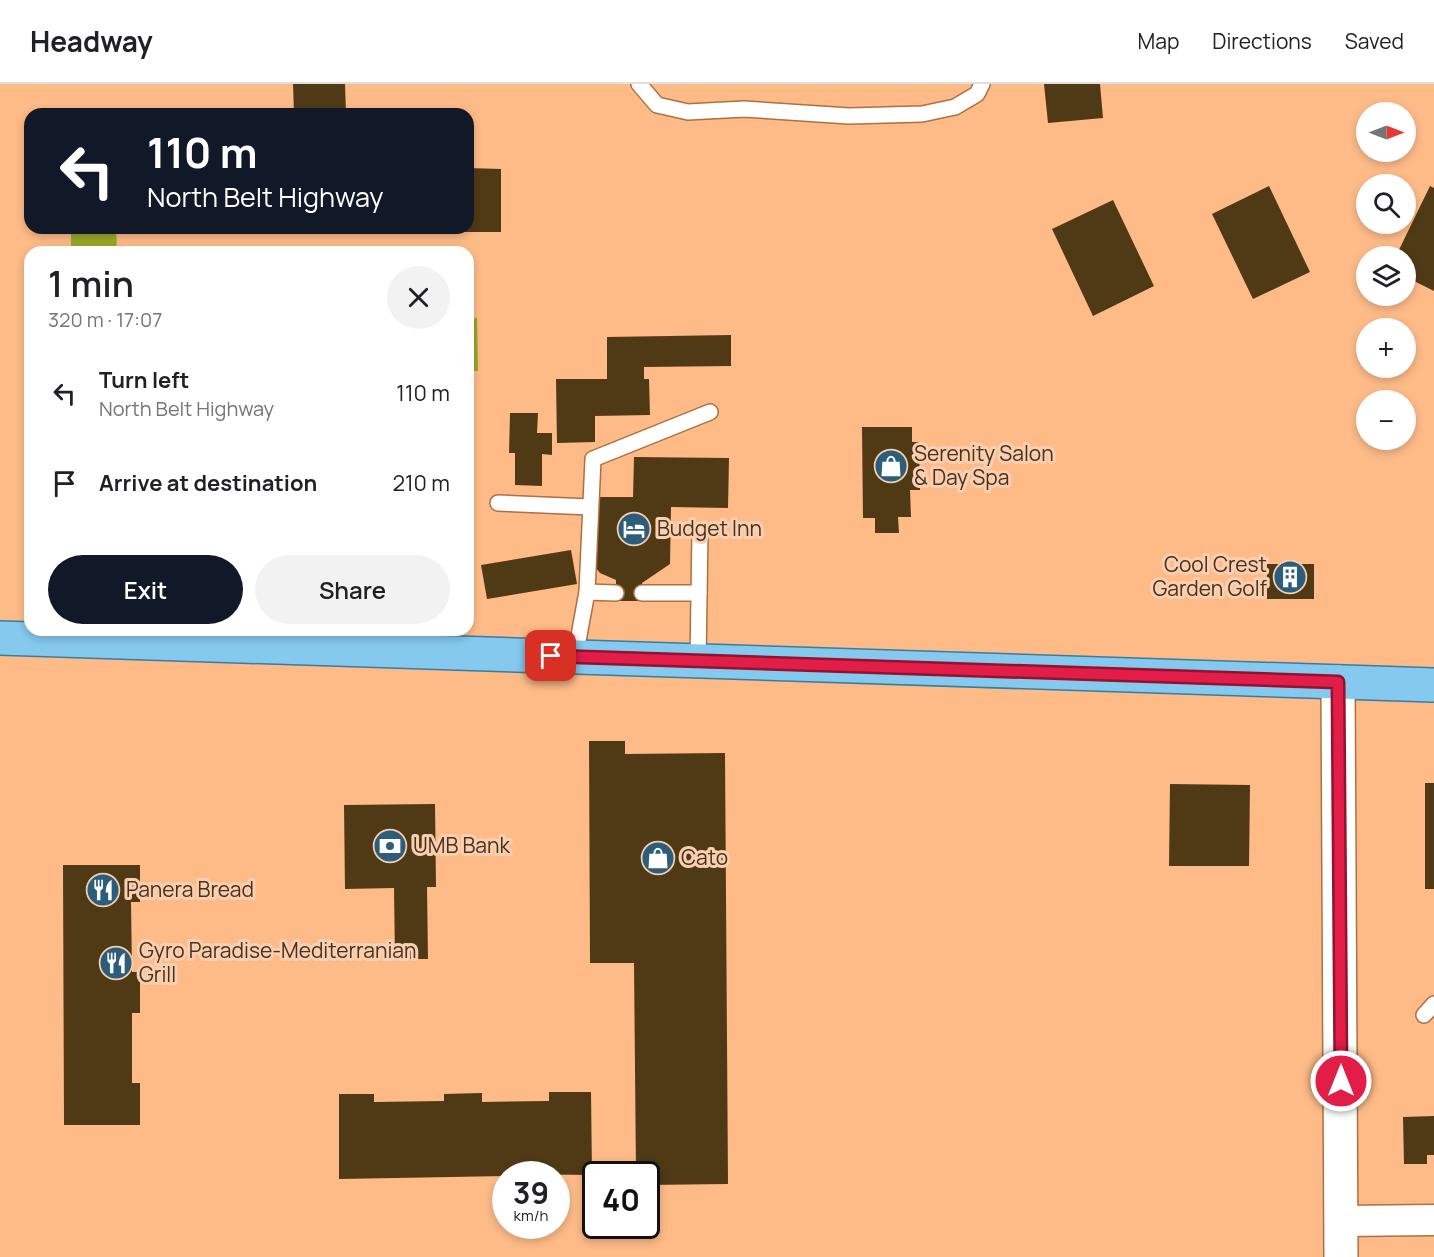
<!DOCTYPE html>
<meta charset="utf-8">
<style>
body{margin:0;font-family:Manrope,sans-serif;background:#f2f2f2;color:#202124;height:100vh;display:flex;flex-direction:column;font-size:22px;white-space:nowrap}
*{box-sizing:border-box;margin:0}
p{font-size:20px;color:#757577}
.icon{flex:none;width:33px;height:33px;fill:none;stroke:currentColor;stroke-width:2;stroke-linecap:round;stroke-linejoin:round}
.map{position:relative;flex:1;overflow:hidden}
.sheet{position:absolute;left:24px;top:162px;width:450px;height:390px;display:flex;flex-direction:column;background:#fff;border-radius:18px;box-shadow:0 3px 9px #0003}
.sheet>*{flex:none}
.hud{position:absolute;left:24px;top:24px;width:450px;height:126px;border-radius:18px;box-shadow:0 3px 9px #0003;background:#111827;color:#fff;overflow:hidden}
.needle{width:39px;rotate:90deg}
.fabs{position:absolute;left:1356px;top:18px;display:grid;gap:12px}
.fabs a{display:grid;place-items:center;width:60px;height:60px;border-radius:50%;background:#fff;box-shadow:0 3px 9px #0003;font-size:30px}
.speed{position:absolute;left:492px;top:1077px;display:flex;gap:12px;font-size:30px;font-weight:700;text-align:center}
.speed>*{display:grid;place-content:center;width:78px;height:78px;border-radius:50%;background:#fff;box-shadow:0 3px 9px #0003;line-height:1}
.speed small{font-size:15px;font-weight:400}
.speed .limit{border:3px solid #111;border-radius:9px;background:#fff;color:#111}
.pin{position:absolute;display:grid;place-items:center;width:51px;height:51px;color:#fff;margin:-26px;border-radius:12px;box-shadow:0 3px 9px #0006}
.me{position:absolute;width:66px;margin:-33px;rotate:0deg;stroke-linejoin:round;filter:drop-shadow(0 0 4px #0008)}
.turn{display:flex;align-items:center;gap:21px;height:126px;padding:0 24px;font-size:27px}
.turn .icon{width:78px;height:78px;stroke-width:2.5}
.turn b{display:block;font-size:42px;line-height:51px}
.round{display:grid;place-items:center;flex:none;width:63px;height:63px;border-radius:32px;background:#f2f2f2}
.headline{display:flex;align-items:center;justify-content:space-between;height:102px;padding:0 24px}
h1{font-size:36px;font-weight:600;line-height:45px}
.primary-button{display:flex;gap:12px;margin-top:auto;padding:12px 24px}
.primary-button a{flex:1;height:69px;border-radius:36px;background:#111827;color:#fff;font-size:24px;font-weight:600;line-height:69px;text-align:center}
.primary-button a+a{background:#f2f2f2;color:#202124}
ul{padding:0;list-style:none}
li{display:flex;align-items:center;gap:18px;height:90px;padding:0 24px}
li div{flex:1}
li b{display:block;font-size:22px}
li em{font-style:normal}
header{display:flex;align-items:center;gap:36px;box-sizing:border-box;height:84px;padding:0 30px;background:#fff;border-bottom:2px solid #e0e0e0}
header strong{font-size:28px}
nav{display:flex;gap:33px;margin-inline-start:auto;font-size:21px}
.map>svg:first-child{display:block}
</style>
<header>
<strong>Headway</strong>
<nav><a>Map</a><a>Directions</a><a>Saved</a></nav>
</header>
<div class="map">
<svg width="1434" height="1173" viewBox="0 0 1434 1173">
<rect width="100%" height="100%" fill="#febb88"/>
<g fill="#97a928">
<polygon points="71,144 116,144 117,168 71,168"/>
<polygon points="468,233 477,234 478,287 468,287"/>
</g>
<g fill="#503a15">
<polygon points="293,0 345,0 346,30 294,30"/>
<polygon points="1044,0 1100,0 1103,34 1048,39"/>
<polygon points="468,84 501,85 501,148 423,148 423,144 468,144"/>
<polygon points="1269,102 1310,188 1253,215 1212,130"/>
<polygon points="1430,102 1434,104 1434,207 1406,193 1406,172 1396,172"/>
<polygon points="1113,116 1154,202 1093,232 1052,145"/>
<polygon points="731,251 731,282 644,283 644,295 649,295 650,331 595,332 595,358 557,359 556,295 607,295 607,253"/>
<polygon points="510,329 538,329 537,349 552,349 552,371 542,370 542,402 515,401 515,369 509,369"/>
<polygon points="862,343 912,343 912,358 919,358 920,406 910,406 911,433 898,433 899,449 875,449 875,434 863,434"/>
<polygon points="634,373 729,374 728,424 671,423 670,480 642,499 642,517 616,517 616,496 600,489 591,478 598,466 598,413 633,413"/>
<polygon points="571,466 577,500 487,515 481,481"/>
<rect x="1267" y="480" width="47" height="35"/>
<polygon points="589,657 625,657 625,670 725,669 728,1100 646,1101 646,1090 636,1090 634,879 590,879"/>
<rect x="1425" y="699" width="9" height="106"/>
<polygon points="1170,700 1250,701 1249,782 1169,782"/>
<polygon points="435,720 436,803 427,803 428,875 395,875 394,804 345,805 344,721"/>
<polygon points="63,781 140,781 140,818 131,818 132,888 140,888 140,929 132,929 132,999 140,999 140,1041 64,1041"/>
<polygon points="549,1008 591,1008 592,1091 506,1090 506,1092 339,1095 339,1010 374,1010 374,1018 444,1017 444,1010 482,1009 482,1018 549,1017"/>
<polygon points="1434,1032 1434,1071 1427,1071 1427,1080 1404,1080 1403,1033"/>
</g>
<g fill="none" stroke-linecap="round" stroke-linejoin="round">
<defs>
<g id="lane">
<polyline points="639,0 657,21 688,28 744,25 849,32 922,30 955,23 977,10 982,0"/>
<polyline points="498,419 590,423"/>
<polyline points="587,508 616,509"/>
<polyline points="642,509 699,509"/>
<polyline points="575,573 587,508 593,375 710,328"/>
<polyline points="698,577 700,448"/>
<polyline points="1424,931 1434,920"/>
</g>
<polyline id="street" points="1342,1137 1434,1136"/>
<polyline id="secondary" points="1338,598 1341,1173"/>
<polyline id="primary" points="0,554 1434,601"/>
</defs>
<use href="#lane" stroke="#ae703f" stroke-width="18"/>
<use href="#street" stroke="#ae703f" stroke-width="33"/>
<use href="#secondary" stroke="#ae703f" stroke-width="36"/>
<use href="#primary" stroke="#3b7c9d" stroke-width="36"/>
<use href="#lane" stroke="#fff" stroke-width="15"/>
<use href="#street" stroke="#fff" stroke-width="30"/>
<use href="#secondary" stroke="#fff" stroke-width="33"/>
<use href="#primary" stroke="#85c9ee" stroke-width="33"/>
</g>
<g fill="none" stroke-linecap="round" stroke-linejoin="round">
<defs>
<polyline id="route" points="551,572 1338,598 1341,997"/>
</defs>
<use href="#route" stroke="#92132f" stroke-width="15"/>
<use href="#route" stroke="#e11d48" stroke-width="10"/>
</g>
<defs>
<symbol id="shop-disc" viewBox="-11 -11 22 22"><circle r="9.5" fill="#2c5d7b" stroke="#f8cfb1"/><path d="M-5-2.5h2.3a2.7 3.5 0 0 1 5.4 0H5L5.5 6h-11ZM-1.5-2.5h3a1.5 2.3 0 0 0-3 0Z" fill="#fff"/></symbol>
<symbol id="hotel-disc" viewBox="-11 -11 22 22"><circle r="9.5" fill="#2c5d7b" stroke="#f8cfb1"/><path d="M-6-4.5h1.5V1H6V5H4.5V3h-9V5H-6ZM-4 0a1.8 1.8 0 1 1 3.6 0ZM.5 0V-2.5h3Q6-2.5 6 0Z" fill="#fff"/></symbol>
<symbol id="building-disc" viewBox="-11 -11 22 22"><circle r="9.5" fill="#2c5d7b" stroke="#f8cfb1"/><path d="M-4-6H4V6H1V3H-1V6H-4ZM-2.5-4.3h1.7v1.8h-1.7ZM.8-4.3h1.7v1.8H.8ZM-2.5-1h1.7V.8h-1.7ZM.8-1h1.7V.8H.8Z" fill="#fff"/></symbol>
<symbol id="bank-disc" viewBox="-11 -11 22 22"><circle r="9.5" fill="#2c5d7b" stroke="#f8cfb1"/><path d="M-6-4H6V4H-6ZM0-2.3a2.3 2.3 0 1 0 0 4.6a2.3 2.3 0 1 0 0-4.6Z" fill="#fff"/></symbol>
<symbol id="restaurant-disc" viewBox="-11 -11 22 22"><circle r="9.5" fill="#2c5d7b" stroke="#f8cfb1"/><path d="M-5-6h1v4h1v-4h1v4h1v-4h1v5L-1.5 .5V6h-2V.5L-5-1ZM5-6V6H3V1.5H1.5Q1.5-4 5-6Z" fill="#fff"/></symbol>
</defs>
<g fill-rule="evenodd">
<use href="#shop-disc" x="872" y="363" width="38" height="38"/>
<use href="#hotel-disc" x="615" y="426" width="38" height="38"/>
<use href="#building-disc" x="1271" y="474" width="38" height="38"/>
<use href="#bank-disc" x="371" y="743" width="38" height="38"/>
<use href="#shop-disc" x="639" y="755" width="38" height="38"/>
<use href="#restaurant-disc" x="84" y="787" width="38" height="38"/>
<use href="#restaurant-disc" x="97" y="860" width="38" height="38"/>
</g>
<g text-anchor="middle" stroke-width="6" stroke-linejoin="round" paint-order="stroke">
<g font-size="21" fill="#4b301b" stroke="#f8cfb1" text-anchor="start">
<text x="914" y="377">Serenity Salon<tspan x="914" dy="24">&amp; Day Spa</tspan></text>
<text x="657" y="452">Budget Inn</text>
<text x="1267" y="488" text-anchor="end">Cool Crest<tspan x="1267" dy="24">Garden Golf</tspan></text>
<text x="413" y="769">UMB Bank</text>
<text x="681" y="781">Cato</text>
<text x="126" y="813">Panera Bread</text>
<text x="139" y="874">Gyro Paradise-Mediterranian<tspan x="139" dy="24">Grill</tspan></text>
</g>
</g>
</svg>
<div class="fabs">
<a><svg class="needle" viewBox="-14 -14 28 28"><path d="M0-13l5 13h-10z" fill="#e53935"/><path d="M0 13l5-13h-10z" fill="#757577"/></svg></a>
<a><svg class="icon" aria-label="search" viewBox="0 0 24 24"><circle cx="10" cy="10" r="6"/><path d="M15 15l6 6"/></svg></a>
<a><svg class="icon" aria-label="layers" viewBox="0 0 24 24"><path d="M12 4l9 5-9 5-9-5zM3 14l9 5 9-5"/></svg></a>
<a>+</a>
<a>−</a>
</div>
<div class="speed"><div>39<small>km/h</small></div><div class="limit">40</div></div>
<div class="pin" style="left:551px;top:572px;background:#d93025"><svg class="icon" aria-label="arrive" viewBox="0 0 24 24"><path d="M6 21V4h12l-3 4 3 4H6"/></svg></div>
<svg class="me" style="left:1341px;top:997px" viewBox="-20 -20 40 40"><circle r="17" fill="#e11d48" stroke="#fff" stroke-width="3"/><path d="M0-11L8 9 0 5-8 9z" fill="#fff"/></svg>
<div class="hud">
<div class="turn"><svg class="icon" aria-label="left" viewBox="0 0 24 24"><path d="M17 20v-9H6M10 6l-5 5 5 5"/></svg><div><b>110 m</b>North Belt Highway</div></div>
</div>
<section class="sheet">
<div class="headline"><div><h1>1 min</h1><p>320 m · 17:07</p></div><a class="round"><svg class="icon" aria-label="close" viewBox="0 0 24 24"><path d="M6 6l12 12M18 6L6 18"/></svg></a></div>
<ul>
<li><svg class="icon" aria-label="left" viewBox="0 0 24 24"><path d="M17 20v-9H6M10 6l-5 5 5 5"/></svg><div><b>Turn left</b><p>North Belt Highway</p></div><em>110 m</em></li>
<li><svg class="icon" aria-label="arrive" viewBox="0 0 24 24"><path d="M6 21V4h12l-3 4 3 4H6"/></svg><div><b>Arrive at destination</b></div><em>210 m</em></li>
</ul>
<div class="primary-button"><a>Exit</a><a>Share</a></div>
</section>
</div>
